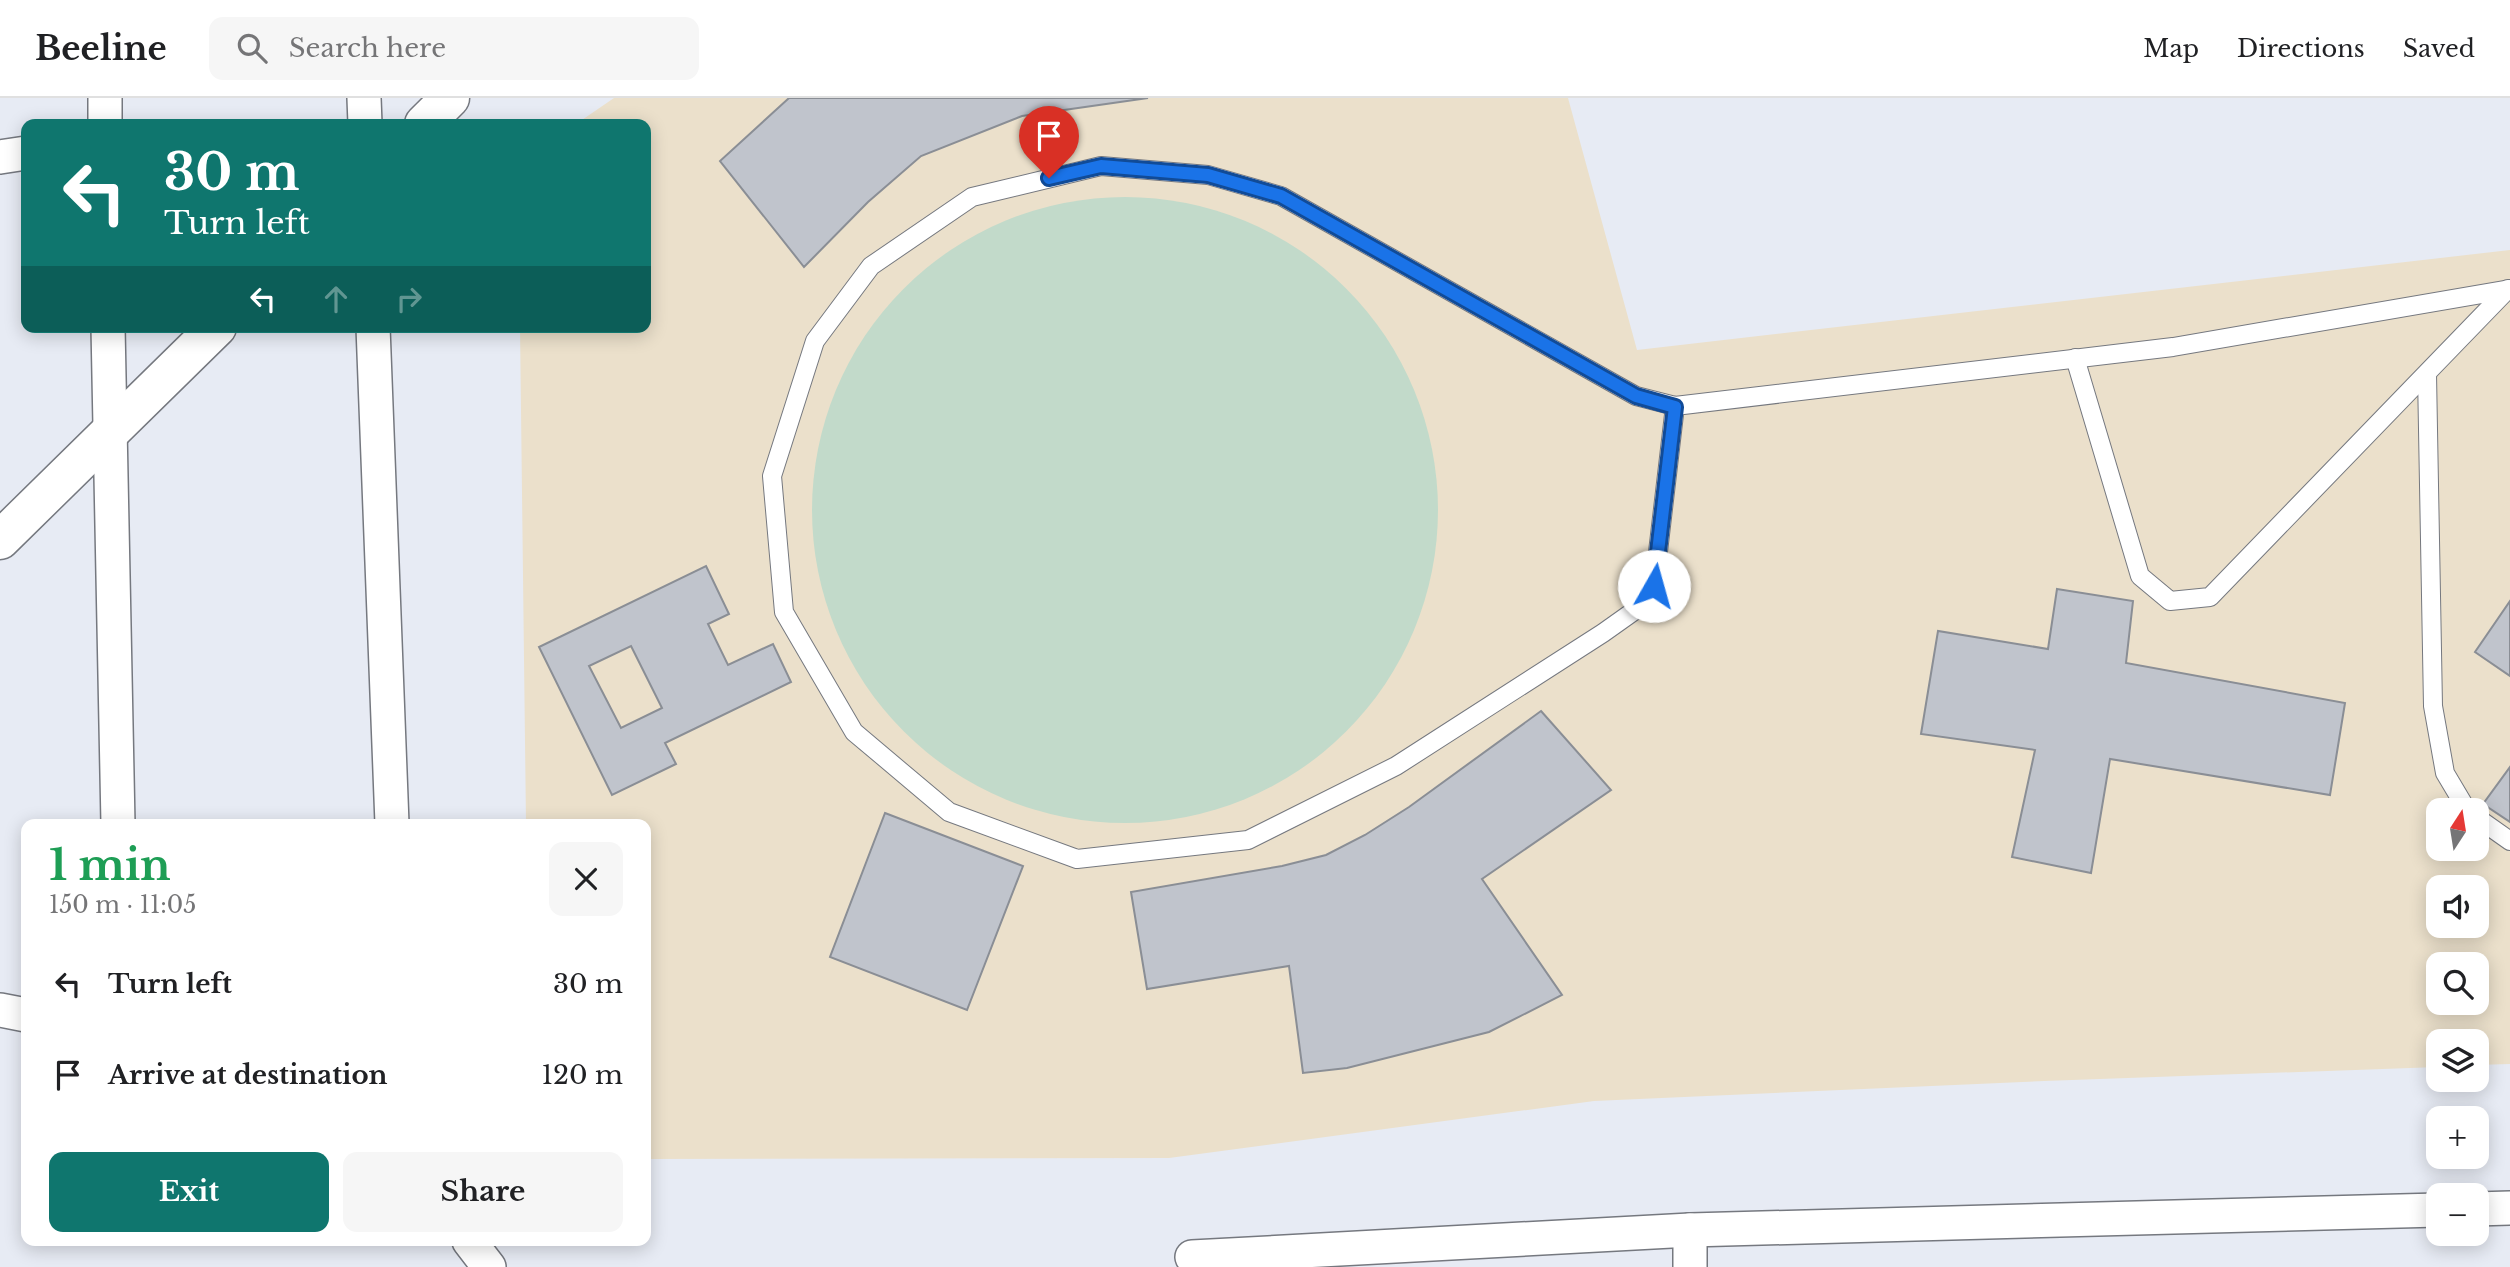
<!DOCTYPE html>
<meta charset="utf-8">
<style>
body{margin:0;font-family:"Libre Baskerville",serif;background:#f6f6f6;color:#202124;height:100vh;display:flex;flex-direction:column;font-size:26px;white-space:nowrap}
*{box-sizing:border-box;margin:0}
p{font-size:23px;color:#757577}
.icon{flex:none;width:38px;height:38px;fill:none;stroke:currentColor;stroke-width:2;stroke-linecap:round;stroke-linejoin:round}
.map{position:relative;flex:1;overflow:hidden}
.sheet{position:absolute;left:21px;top:721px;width:630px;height:427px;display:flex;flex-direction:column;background:#fff;border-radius:14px;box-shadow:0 4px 18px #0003}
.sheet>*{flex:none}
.hud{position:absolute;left:21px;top:21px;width:630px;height:214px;border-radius:14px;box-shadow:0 4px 18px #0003;background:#0f766e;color:#fff;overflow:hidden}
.needle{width:46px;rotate:12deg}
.fabs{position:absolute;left:2426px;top:700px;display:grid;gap:14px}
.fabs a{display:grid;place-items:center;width:63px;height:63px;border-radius:14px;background:#fff;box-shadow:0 4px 18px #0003;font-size:35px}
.pin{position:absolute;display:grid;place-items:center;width:60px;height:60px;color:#fff;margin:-72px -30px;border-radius:50% 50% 50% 0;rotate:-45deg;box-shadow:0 0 7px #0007}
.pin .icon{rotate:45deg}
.me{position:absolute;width:77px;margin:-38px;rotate:7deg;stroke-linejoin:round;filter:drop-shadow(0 0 5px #0008)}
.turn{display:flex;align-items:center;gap:24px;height:147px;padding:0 28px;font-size:32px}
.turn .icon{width:91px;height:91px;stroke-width:2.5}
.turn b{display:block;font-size:49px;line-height:60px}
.lanes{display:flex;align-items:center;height:66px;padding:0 28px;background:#0003;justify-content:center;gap:35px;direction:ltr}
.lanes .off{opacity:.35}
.round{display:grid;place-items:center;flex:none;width:74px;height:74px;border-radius:14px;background:#f6f6f6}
.overview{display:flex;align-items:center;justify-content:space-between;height:119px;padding:0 28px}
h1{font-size:42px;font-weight:700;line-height:52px;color:#1e9e55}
.button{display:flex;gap:14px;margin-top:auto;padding:14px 28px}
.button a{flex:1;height:80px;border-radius:14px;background:#0f766e;color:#fff;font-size:28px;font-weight:700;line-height:80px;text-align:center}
.button a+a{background:#f6f6f6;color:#202124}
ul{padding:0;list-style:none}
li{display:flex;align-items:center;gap:21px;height:91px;padding:0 28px}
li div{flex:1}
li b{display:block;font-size:26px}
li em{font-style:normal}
header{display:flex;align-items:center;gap:42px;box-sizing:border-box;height:98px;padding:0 35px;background:#fff;border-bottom:2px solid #e0e0e0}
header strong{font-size:33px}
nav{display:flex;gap:38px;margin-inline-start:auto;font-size:24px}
.search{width:490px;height:63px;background:#f6f6f6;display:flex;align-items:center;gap:18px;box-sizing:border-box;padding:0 24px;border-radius:14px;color:#757577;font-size:26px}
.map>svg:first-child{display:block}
</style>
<header>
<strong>Beeline</strong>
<div class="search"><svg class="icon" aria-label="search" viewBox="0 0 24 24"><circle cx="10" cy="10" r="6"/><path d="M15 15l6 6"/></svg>Search here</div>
<nav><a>Map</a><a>Directions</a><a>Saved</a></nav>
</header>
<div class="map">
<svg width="2510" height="1169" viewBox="0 0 2510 1169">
<rect width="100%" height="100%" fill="#e7ebf4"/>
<path fill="#ebe0cb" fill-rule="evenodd" d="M614 0H1568L1637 252 2510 152V966L2476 967V943H2438V969L2044 983 1594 1003 1169 1060 646 1061V726H526L520 229H646V26H576ZM2438 712H2476V751H2438ZM2438 789H2476V828H2438ZM2438 866H2476V905H2438Z"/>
<circle fill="#c2daca" cx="1125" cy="412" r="313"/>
<g fill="#c0c4cc" stroke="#8a8e95" stroke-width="2" fill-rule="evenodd">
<polygon points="789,0 1148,0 1022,18 921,58 868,104 804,169 720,63"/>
<path d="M706 468 729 516 708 526 728 567 773 546 791 584 665 645 676 666 612 697 539 549ZM631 548 662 610 621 630 589 568Z"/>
<polygon points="2057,491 2133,503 2126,565 2345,605 2330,697 2110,661 2091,775 2012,759 2035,652 1921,636 1938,533 2048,551"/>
<polygon points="2510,503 2510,578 2475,554"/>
<polygon points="1541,613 1611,692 1482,781 1562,897 1489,934 1347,970 1303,975 1289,868 1147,891 1131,794 1282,768 1326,757 1365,737 1409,709"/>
<polygon points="2510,669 2510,724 2483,706"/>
<polygon points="885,715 1023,768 967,912 830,859"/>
</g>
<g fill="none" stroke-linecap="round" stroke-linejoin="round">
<defs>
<g id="service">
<polyline points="2075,260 2140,478 2170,503 2210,499 2508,191"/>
<polyline points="2427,276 2433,608 2445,675 2467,712"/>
<polyline points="1675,308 1654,488 1634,513 1603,535 1396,668 1248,742 1077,761 949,714 854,634 784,514 772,378 815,243 871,168 972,99 1101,68 1208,77 1281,98 1636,298 1675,308 2173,249 2510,191"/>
<polyline points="2476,719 2510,743"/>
</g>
<g id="minor">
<polyline points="105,0 105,26"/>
<polyline points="364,0 365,26"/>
<polyline points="0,59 26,55"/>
<polyline points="108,229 118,726"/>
<polyline points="373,229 392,726"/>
<polyline points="0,912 26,917"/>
<polyline points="2476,1111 2510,1110"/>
<polyline points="1690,1132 1690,1169"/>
<polyline points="469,1143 489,1169"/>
<polyline points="1192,1159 1690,1132 2438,1112"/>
</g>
<g id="tertiary">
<polyline points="424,26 450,0"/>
<polyline points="0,442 217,229"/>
</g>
</defs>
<use href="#service" stroke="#75787f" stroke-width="20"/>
<use href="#minor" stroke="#75787f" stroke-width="36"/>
<use href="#tertiary" stroke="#75787f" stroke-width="41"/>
<use href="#service" stroke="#fff" stroke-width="18"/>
<use href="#minor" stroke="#fff" stroke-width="33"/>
<use href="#tertiary" stroke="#fff" stroke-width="38"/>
</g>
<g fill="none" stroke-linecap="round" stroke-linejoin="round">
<defs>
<polyline id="route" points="1049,80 1101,68 1208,77 1281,98 1636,298 1675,309 1654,488"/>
</defs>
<use href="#route" stroke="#114b97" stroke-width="18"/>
<use href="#route" stroke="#1a73e8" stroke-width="12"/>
</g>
</svg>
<div class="fabs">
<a><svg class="needle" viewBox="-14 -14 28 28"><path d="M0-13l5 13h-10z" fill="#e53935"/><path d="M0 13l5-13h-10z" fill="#757577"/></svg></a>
<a><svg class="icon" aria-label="sound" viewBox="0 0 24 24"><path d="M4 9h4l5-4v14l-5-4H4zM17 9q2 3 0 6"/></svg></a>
<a><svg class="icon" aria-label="search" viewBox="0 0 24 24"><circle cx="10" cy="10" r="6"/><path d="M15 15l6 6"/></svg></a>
<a><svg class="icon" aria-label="layers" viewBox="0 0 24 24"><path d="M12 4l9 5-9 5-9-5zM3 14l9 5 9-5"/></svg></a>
<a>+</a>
<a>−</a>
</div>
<div class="pin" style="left:1049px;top:80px;background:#d93025"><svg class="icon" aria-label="arrive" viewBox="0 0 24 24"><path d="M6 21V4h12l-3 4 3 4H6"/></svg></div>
<svg class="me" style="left:1654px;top:488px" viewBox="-20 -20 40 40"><circle r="19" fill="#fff"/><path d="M0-13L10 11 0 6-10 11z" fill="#1a73e8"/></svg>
<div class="hud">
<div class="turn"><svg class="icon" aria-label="left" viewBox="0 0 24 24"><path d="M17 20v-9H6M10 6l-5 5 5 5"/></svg><div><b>30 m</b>Turn left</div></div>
<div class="lanes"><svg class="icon" aria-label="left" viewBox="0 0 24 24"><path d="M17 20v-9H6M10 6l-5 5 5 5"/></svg><svg class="icon off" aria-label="ahead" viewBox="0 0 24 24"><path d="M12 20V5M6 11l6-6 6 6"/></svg><svg class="icon off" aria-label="right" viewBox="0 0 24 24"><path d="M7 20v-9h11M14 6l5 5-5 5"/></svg></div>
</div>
<section class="sheet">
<div class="overview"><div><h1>1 min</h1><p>150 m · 11:05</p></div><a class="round"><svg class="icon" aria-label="close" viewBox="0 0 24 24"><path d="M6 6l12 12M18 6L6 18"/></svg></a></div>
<ul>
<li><svg class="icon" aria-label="left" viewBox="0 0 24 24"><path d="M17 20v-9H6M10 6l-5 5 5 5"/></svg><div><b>Turn left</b></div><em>30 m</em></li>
<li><svg class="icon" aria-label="arrive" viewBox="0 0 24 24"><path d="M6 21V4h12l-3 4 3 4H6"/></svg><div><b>Arrive at destination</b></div><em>120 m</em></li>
</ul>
<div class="button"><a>Exit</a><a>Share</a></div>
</section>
</div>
